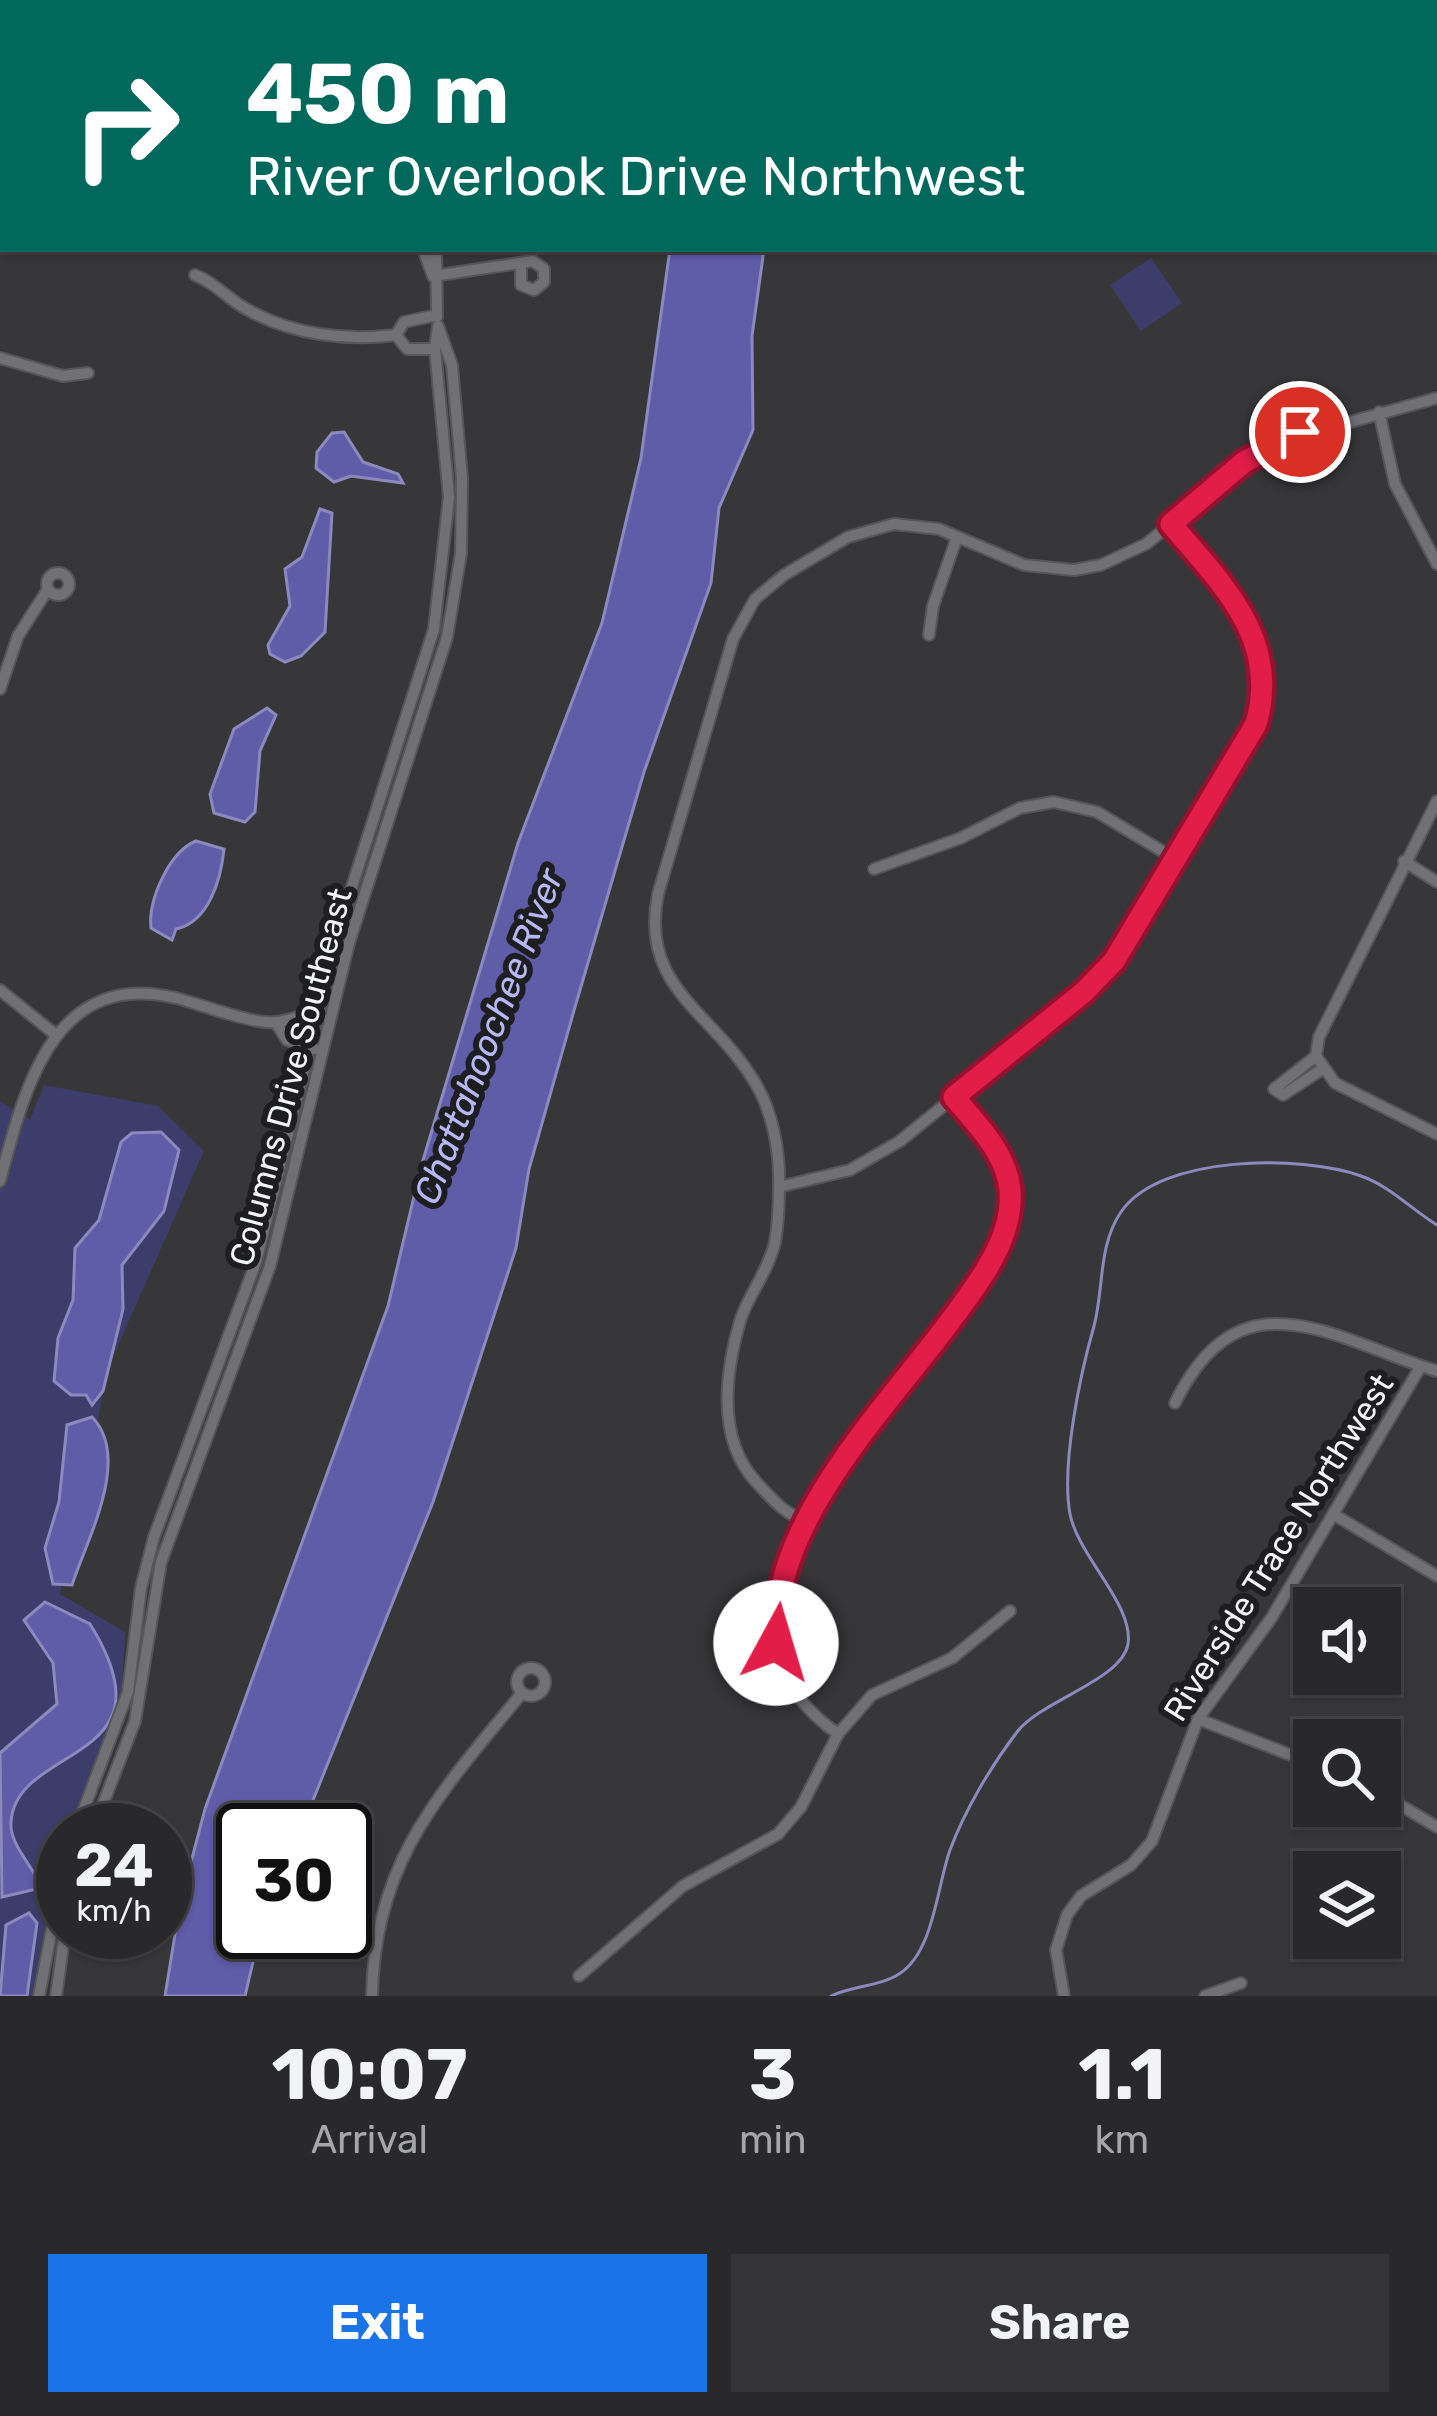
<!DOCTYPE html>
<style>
body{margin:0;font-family:Rubik,sans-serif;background:#353538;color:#f1f3f6;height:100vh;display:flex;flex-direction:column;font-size:45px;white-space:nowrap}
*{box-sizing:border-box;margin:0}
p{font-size:39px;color:#a5a6a9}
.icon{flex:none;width:66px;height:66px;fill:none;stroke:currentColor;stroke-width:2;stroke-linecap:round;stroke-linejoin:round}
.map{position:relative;height:1996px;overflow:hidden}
.panel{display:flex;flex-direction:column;background:#29292c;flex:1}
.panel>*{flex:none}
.hud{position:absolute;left:0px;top:0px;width:1437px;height:252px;box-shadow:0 3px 9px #0004,0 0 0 3px #454548;background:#00695c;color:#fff;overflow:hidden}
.tools{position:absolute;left:1293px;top:1587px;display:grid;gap:24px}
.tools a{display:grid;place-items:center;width:108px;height:108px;border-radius:0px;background:#29292c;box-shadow:0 3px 9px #0004,0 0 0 3px #454548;font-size:60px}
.speed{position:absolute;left:36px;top:1803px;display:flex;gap:24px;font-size:60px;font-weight:700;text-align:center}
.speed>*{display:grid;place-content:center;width:156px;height:156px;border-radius:50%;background:#29292c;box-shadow:0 3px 9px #0004,0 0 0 3px #454548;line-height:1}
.speed small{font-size:30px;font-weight:400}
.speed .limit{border:6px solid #111;border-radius:18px;background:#fff;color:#111}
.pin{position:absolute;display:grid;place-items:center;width:102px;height:102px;color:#fff;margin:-51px;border:6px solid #fff;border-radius:50%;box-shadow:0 3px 12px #0007}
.me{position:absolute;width:132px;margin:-66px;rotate:6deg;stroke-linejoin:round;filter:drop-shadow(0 0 9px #0008)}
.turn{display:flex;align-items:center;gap:42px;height:252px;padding:0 48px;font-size:54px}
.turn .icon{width:156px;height:156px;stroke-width:2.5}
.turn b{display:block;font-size:84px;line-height:102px}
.eta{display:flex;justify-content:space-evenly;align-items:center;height:204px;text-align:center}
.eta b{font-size:72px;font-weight:700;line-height:84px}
.primary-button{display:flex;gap:24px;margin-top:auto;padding:24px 48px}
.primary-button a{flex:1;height:138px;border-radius:0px;background:#1a73e8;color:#fff;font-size:48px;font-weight:700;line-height:138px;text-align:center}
.primary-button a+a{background:#353538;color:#f1f3f6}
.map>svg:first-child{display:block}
</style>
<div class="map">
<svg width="1437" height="1996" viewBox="0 0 1437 1996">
<rect width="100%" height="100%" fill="#37373a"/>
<g fill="#3d3d6b">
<polygon points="1151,258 1182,303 1141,331 1110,285"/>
<polygon points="44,1085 158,1106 204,1151 109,1366 60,1594 125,1632 122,1687 70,1830 63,1830 32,1996 0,1996 0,1101 30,1120"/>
</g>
<g fill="#5f5ca8" stroke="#8b8abf" stroke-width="3">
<polygon points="670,249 764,249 752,336 753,430 719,508 711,583 644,772 575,1007 529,1169 516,1248 433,1502 301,1830 243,1830 243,1932 260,1932 245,1996 165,1996 180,1904 205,1809 388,1306 421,1167 518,843 602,623 641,458"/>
<polygon points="344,432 363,462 398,474 403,483 351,476 334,482 316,468 317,452 332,433"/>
<polygon points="320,509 332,513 325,632 301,656 285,662 270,654 268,645 290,606 285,569 302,557"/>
<polygon points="267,708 276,715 260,751 255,812 245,822 214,813 210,794 234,729"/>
<path d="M196 841 224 849C221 879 209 922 176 929L172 940 151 928C148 900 169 852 196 841Z"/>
<polygon points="161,1132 179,1150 164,1211 122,1265 123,1309 103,1391 92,1405 86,1395 71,1395 54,1381 58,1338 73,1300 75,1248 99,1220 121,1142 132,1133"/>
<path d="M92 1417C132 1458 87 1539 72 1585L53 1584 45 1548 59 1502 67 1425Z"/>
<path d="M45 1602 90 1624C178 1765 16 1743 11 1822 9 1845 34 1866 41 1888L2 1897 0 1753 57 1704 53 1663 24 1620Z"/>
<polygon points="29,1913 37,1923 27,1996 0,1996 6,1925"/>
</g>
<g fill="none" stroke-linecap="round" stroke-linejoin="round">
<g stroke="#8b8abf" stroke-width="3">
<polyline points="998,3 1008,0"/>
<path d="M831 1996C852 1986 881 1986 899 1974 934 1952 937 1886 950 1850 965 1810 991 1766 1017 1732 1042 1700 1122 1680 1128 1644 1134 1605 1078 1556 1070 1514 1061 1465 1080 1375 1094 1326 1104 1289 1098 1245 1121 1212 1161 1154 1301 1155 1361 1176 1390 1186 1411 1209 1437 1225"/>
</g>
<defs>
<g id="minor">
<polyline points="260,0 261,3"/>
<polyline points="406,0 407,3"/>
<polyline points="423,249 433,276"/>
<polyline points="436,249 437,317"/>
<path d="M195 275C218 284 229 301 250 311 294 335 347 341 396 335L404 322 437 315"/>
<polyline points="433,276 533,261 544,269 544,282 534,290 521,285 521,266"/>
<polyline points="396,335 407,349 435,349"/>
<polyline points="0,358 63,376 88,373"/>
<polyline points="1379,412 1395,484 1437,564"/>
<circle cx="58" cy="584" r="11"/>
<polyline points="929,635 933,606 957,537"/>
<polyline points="0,689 18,636 48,589"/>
<polyline points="1437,801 1319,1037 1316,1056 1335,1083 1437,1134"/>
<polyline points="1404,861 1437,882"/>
<polyline points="874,869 961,838 1020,808 1054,802 1097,812 1177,860"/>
<polyline points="0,990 56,1035"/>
<polyline points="276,1023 287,1040 315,1049"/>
<polyline points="1316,1056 1274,1089 1283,1095 1321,1070"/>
<path d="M0 1181C24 1090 53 968 176 998 200 1004 254 1025 276 1022 294 1020 300 1013 321 1017"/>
<polyline points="779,1187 850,1170 900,1141 1084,992 1125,945 1250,737 1262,682 1252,628 1233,598 1171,524"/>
<path d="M1175 1403C1241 1268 1334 1340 1437 1371"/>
<polyline points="1333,1514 1437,1576"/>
<path d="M808 1521C785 1515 774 1501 758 1484 716 1441 725 1372 741 1318 750 1293 769 1269 775 1242 778 1225 779 1205 779 1187 780 1152 773 1111 754 1081 713 1012 639 988 658 894L733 639 755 599 784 575 848 537 894 524 939 529 1024 565 1074 570 1101 565 1146 544 1271 444 1437 398"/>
<circle cx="531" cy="1682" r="14"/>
<polyline points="1198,1719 1314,1764"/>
<path d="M838 1734C622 1580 1022 1342 1010 1190 1007 1152 977 1125 954 1097"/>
<polyline points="1380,1793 1437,1827"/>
<polyline points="76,1830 128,1692 141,1588 154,1537 256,1262 342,918 434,629 449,497 435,349 438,326 452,365 462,479 461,553 447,637 349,943 270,1266 161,1562 135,1721 93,1830"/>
<polyline points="579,1976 683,1886 778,1834 801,1807 838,1734 872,1695 952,1658 1010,1611"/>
<polyline points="39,1996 63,1871"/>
<polyline points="56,1996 65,1932"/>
<path d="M372 1996C374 1861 441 1792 522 1693"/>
<polyline points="1064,1996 1056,1950 1067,1915 1081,1896 1131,1865 1152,1841 1198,1719 1272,1617 1421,1366"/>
<polyline points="1205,1996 1241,1983"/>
</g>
<g id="tertiary">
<polyline points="1337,0 1339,3"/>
<polyline points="1434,143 1437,147"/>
</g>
</defs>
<use href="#minor" stroke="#555658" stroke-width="14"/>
<use href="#tertiary" stroke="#555658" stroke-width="15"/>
<use href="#minor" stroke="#717175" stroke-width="10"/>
<use href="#tertiary" stroke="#717175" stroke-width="12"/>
</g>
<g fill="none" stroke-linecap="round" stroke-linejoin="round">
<defs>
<path id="route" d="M776 1643C770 1522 884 1411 951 1320 978 1284 1014 1238 1010 1190 1006 1152 977 1125 954 1097L1084 992 1114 961 1256 724C1281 639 1221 583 1171 524L1244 462 1300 432"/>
</defs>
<use href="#route" stroke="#92132f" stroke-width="30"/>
<use href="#route" stroke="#e11d48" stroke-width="21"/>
</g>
<g text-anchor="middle" stroke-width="12" stroke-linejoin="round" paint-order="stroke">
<g font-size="33" fill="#f3f4f6" stroke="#1e1e20">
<text transform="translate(290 1077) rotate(-75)" y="12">Columns Drive Southeast</text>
<text transform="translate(1278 1547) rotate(-58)" y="12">Riverside Trace Northwest</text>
</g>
<g font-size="36" font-style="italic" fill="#b6b8f6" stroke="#1e1e20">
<text transform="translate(488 1036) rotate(-69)" y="13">Chattahoochee River</text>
</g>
</g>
</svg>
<div class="tools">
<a><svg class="icon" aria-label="sound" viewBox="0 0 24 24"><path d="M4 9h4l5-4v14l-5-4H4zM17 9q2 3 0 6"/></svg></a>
<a><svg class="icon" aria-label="search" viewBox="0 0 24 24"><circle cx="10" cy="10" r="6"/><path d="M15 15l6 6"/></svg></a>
<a><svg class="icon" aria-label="layers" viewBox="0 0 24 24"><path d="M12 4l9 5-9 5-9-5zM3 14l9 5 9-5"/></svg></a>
</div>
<div class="speed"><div>24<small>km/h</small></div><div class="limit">30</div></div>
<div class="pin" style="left:1300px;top:432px;background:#d93025"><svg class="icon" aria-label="arrive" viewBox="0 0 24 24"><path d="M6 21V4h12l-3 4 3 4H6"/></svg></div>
<svg class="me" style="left:776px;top:1643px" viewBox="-20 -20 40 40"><circle r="19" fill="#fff"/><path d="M0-13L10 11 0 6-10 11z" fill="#e11d48"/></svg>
<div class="hud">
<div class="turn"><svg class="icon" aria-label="right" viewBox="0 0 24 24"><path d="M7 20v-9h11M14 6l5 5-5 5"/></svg><div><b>450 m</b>River Overlook Drive Northwest</div></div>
</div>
</div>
<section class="panel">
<div class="eta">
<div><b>10:07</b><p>Arrival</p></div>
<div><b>3</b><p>min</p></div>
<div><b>1.1</b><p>km</p></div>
</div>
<div class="primary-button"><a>Exit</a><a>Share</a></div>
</section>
